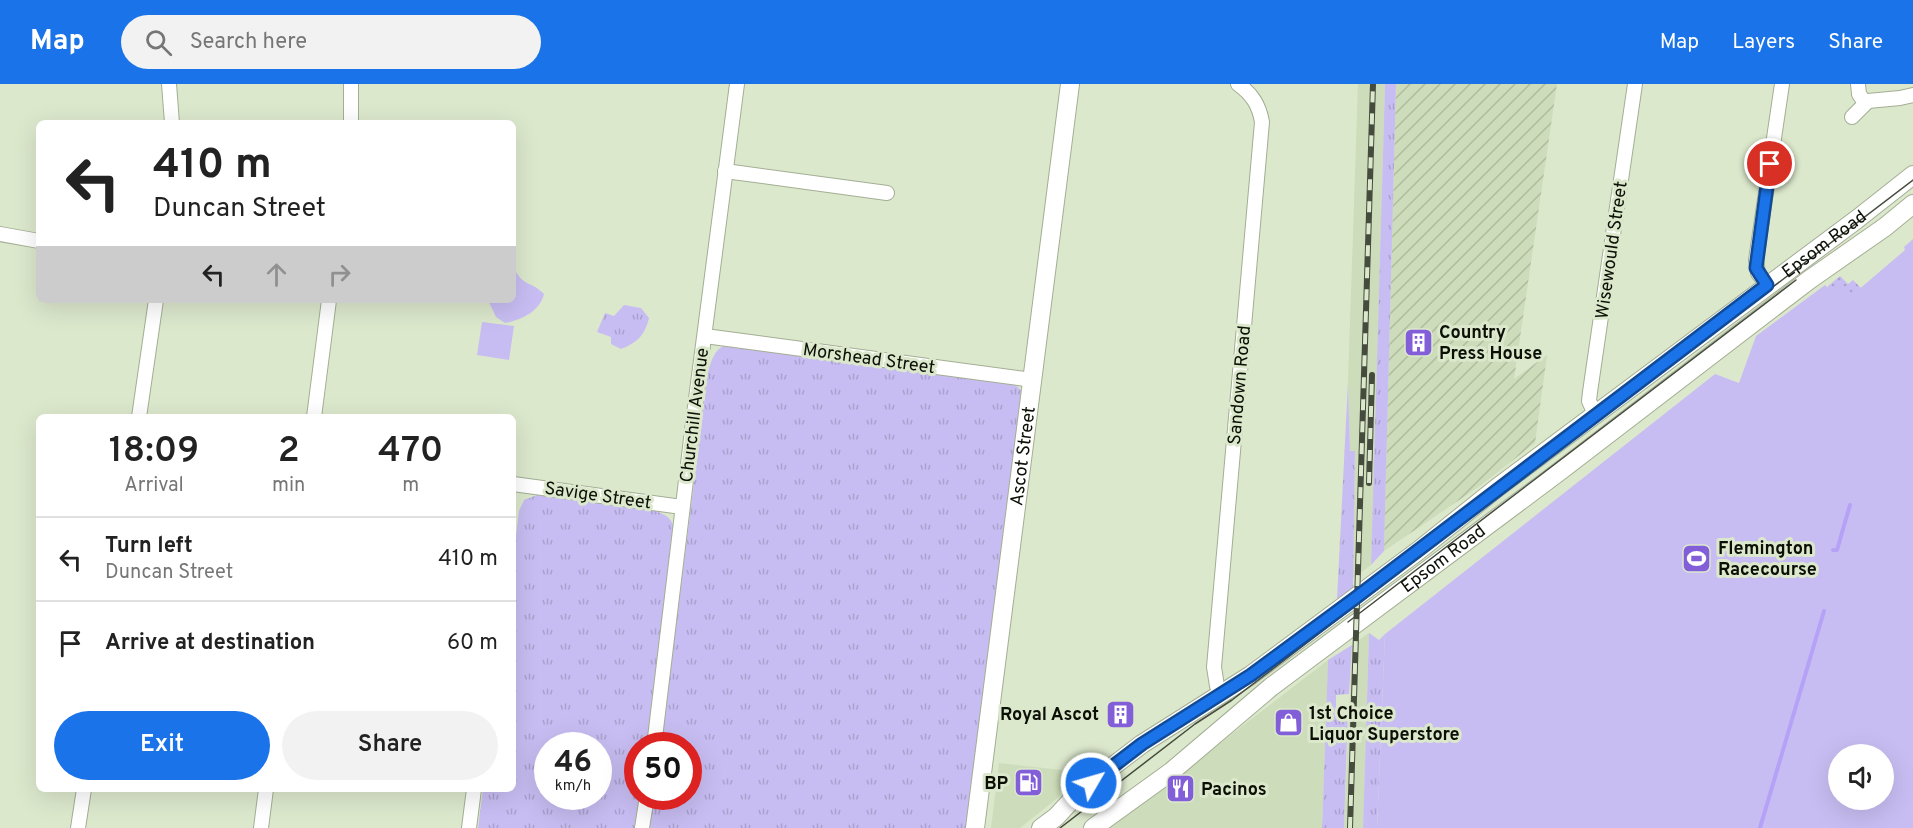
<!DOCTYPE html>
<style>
body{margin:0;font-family:Overpass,sans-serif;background:#f2f2f2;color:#222;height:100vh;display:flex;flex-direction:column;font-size:22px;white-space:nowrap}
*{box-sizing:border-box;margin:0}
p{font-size:20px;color:#767676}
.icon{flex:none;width:33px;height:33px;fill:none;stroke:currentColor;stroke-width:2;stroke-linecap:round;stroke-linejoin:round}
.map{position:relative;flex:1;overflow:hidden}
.side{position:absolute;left:36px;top:330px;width:480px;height:378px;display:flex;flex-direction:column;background:#fff;border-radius:9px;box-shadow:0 6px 24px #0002}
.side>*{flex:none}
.banner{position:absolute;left:36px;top:36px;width:480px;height:183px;border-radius:9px;box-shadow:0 6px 24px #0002;background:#fff;color:#222;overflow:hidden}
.tools{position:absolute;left:1828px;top:660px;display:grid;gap:12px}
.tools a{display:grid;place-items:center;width:66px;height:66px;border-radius:50%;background:#fff;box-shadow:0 6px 24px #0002;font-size:30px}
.speed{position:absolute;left:534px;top:648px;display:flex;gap:12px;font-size:30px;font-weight:700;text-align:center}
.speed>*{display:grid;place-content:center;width:78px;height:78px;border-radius:50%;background:#fff;box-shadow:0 6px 24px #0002;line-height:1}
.speed small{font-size:15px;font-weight:400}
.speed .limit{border:9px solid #d22;background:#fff;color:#111}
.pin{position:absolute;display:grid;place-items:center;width:51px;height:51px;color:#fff;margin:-26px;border:3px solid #fff;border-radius:50%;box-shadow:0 2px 6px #0007}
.me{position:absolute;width:66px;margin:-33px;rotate:52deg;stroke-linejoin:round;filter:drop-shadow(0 0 4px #0008)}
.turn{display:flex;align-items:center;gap:21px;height:126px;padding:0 18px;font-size:27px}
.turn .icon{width:78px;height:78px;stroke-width:2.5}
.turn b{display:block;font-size:42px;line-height:51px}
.lanes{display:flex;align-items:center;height:57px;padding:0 18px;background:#0003;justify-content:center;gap:30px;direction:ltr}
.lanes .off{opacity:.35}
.eta{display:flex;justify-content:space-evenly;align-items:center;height:102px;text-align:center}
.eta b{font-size:36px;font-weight:600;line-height:42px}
.action{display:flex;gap:12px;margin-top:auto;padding:12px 18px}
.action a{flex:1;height:69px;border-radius:36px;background:#1a73e8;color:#fff;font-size:24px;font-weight:600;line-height:69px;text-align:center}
.action a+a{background:#f2f2f2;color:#222}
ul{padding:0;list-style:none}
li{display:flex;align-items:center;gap:18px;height:84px;padding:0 18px;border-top:2px solid #e0e0e0}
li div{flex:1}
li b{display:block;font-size:22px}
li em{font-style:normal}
header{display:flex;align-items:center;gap:36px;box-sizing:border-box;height:84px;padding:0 30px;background:#1a73e8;color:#fff}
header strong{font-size:28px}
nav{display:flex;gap:33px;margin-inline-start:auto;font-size:21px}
.search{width:420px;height:54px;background:#f2f2f2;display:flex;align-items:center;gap:15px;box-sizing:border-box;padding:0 21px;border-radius:33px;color:#767676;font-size:22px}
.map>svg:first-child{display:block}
</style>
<header>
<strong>Map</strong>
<div class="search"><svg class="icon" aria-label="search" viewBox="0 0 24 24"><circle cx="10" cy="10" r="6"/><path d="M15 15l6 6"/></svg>Search here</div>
<nav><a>Map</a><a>Layers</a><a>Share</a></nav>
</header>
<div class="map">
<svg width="1913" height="744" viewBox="0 0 1913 744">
<defs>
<pattern id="industrial-furrows" width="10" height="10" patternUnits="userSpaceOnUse" patternTransform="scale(1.5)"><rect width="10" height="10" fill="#cddcba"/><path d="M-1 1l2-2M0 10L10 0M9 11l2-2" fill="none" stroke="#afbc9e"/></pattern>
<pattern id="grass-tufts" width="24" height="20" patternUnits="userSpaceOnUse" patternTransform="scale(1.5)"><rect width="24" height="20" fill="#c8bdf2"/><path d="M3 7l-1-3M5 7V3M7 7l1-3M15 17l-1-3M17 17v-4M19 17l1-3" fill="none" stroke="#aaa1ce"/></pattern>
<pattern id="garden-dots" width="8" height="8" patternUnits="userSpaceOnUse" patternTransform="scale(1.5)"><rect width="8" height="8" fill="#c8bdf2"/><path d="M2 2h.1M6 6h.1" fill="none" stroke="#aaa1ce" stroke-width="1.8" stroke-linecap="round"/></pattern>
</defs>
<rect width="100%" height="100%" fill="#dce8cc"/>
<g fill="#cddcba">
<polygon points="1358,0 1385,0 1371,481 1353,494 1355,367 1350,367 1348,298"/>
<polygon points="1369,549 1363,744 1344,744 1352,561"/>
<polygon points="1328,576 1322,744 1110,744"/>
<polygon points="999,679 1062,686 1060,712 1020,744 991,744"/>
</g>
<polygon fill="url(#industrial-furrows)" points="1396,0 1557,0 1514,295 1547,271 1535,359 1480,402 1384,467"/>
<g fill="url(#grass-tufts)" fill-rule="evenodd">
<polygon points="1385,0 1396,0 1384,467 1371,481"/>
<path d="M624 221 641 224 649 234C645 251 637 259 621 265L611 260V253L597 248 605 229 614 232Z"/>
<path d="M726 261 1008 299C1018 301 1021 305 1025 315L969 744H649L654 713 688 712V662L661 661 708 287C712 276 714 265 726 261Z"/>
<polygon points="1348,298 1350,367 1355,367 1353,505 1337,515"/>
<path d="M537 411 651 426C675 432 674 440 675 462L647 661 638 662V712L640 713 634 744H478L483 705H513V476L519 427 524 416ZM548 662H598V712H548Z"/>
<polygon points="1369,549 1379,556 1385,550 1377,744 1363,744"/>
<polygon points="1352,561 1349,610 1336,611 1336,624 1348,625 1344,744 1322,744 1328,576"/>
</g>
<polygon fill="url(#garden-dots)" points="1840,192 1848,200 1853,196 1861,204 1850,214 1830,207 1827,203"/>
<g fill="#c8bdf2" fill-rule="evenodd">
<path d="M1913 155V744H1377L1385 550 1715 290 1739 299 1756 252 1825 201 1830 206 1837 200 1850 213 1905 166 1904 163ZM1839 670H1884V716H1839Z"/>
<path d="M513 183C524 204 530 196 544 210 540 227 522 236 505 239L496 233 488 216H513Z"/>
<polygon points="482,238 514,242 509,276 477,271"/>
</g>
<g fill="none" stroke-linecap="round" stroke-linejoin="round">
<g stroke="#b5a2f6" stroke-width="4">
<polyline points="1833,466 1837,466 1850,421"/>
<polyline points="1760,744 1824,527"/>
</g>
<defs>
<g id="street">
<polyline points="169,0 172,39"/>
<polyline points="351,0 351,39"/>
<polyline points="1858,0 1859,10 1863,16 1868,17 1900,14 1913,11"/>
<polyline points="1852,33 1868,17"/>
<polyline points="725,87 887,109"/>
<polyline points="0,150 39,157"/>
<polyline points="1767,201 1758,189 1756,176 1782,0"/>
<polyline points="705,252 1033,296"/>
<polyline points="1595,330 1589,317 1590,308 1635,0"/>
<polyline points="139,333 156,216"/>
<polyline points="314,333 329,216"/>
<polyline points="513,400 682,423"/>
<path d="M1221 610 1217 602 1214 583 1262 38C1259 21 1252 10 1238 0"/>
<polyline points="654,662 694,330 737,0"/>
<polyline points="78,744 84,705"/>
<polyline points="261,744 266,705"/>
<polyline points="469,744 474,705"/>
<polyline points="642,744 647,712"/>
</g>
<g id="secondary">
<path id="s1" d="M975 744 1070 0"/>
<path id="s2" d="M1041 744 1056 733 1079 708 1142 660 1251 591 1418 467 1498 403 1856 136 1913 91"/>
<path id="s3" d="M1093 744 1172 687 1271 603 1560 387 1809 196 1885 143 1913 120"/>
</g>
</defs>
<use href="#street" stroke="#a3ae94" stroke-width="16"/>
<use href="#secondary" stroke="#a3ae94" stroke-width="20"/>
<use href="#street" stroke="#fff" stroke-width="14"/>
<use href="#secondary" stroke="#fff" stroke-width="18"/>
<g stroke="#454b3d" stroke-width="1.5">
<polyline points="1348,538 1796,196"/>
<polyline points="1060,744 1195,640 1232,616 1913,96"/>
</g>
<defs>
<g id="rail">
<polyline points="1369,399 1372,291"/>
<polyline points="1350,744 1373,0"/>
</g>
</defs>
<use href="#rail" stroke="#454b3d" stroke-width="6"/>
<use href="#rail" stroke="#dce8cc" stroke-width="4" stroke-dasharray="11" stroke-linecap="butt"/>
</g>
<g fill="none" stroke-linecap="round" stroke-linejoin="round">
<defs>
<polyline id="route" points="1091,699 1142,660 1251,591 1354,515 1767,201 1756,184 1770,80"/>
</defs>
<use href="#route" stroke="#114b97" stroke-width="15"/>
<use href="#route" stroke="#1a73e8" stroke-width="10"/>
</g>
<defs>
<symbol id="building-square" viewBox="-11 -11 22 22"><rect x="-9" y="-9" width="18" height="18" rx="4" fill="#825ed8" stroke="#dce8cc"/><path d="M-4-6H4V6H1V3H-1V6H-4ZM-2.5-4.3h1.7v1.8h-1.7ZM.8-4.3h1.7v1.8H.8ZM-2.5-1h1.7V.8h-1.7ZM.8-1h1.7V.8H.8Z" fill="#fff"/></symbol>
<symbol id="stadium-square" viewBox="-11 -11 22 22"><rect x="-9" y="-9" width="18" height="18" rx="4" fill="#825ed8" stroke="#dce8cc"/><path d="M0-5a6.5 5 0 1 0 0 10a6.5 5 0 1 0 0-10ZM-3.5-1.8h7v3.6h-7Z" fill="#fff"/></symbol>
<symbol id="shop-square" viewBox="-11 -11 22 22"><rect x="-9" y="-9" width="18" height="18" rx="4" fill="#825ed8" stroke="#dce8cc"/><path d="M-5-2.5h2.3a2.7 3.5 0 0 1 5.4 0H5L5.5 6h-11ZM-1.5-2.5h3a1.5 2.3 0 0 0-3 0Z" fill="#fff"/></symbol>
<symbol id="fuel-square" viewBox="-11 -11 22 22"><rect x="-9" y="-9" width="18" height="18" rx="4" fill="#825ed8" stroke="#dce8cc"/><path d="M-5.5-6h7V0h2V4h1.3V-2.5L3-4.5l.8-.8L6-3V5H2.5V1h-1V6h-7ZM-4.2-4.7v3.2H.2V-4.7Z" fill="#fff"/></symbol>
<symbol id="restaurant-square" viewBox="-11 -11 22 22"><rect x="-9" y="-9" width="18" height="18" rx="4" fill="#825ed8" stroke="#dce8cc"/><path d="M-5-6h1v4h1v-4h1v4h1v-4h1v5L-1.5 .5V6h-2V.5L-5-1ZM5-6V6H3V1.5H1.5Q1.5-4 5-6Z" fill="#fff"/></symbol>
</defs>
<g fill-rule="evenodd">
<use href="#building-square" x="1402" y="242" width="33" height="33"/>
<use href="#stadium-square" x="1680" y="458" width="33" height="33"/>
<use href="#building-square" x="1104" y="614" width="33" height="33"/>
<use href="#shop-square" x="1272" y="622" width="33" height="33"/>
<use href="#fuel-square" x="1012" y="682" width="33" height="33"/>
<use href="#restaurant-square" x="1164" y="688" width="33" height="33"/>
</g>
<g text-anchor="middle" stroke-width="6" stroke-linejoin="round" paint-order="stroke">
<g font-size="18" fill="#0b0f06" stroke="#dce8cc">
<text dy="6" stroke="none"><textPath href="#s2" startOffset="978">Epsom Road</textPath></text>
<text transform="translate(1611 166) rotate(-82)" y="6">Wisewould Street</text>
<text transform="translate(869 274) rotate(8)" y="6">Morshead Street</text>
<text transform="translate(1239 301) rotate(-85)" y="6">Sandown Road</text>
<text transform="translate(694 331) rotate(-83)" y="6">Churchill Avenue</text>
<text dy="6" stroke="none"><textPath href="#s1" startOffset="375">Ascot Street</textPath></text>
<text transform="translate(598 411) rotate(8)" y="6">Savige Street</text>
<text dy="6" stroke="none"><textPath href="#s3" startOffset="442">Epsom Road</textPath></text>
</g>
<g font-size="18" font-weight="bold" fill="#0b0f06" stroke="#dce8cc" text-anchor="start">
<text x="1439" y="254">Country<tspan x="1439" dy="21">Press House</tspan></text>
<text x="1718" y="470">Flemington<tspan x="1718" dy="21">Racecourse</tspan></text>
<text x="1309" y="635">1st Choice<tspan x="1309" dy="21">Liquor Superstore</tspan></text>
<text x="1099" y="636" text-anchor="end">Royal Ascot</text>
<text x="1008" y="705" text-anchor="end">BP</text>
<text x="1201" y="711">Pacinos</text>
</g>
</g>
</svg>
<div class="tools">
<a><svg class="icon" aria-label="sound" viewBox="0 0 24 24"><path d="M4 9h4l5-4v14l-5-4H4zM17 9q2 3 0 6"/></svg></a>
</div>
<div class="speed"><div>46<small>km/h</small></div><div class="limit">50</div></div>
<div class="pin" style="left:1770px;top:80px;background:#d93025"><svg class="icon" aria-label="arrive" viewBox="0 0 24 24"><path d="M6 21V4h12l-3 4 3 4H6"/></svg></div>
<svg class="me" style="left:1091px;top:699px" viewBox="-20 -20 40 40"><circle r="17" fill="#1a73e8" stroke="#fff" stroke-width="3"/><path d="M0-11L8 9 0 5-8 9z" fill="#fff"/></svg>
<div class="banner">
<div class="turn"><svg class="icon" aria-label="left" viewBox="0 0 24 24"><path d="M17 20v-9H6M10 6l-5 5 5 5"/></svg><div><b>410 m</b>Duncan Street</div></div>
<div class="lanes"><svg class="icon" aria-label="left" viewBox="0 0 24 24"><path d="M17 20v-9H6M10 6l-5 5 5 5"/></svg><svg class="icon off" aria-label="ahead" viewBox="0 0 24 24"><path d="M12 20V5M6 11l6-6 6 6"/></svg><svg class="icon off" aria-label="right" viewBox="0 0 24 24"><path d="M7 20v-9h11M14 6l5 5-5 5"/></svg></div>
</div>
<section class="side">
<div class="eta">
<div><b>18:09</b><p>Arrival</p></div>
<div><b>2</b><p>min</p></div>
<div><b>470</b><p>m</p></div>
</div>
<ul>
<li><svg class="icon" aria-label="left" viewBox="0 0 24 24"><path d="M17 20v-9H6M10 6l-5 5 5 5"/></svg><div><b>Turn left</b><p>Duncan Street</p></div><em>410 m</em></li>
<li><svg class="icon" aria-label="arrive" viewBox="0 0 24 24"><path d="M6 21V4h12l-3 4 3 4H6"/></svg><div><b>Arrive at destination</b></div><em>60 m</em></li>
</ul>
<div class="action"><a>Exit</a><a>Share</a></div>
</section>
</div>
